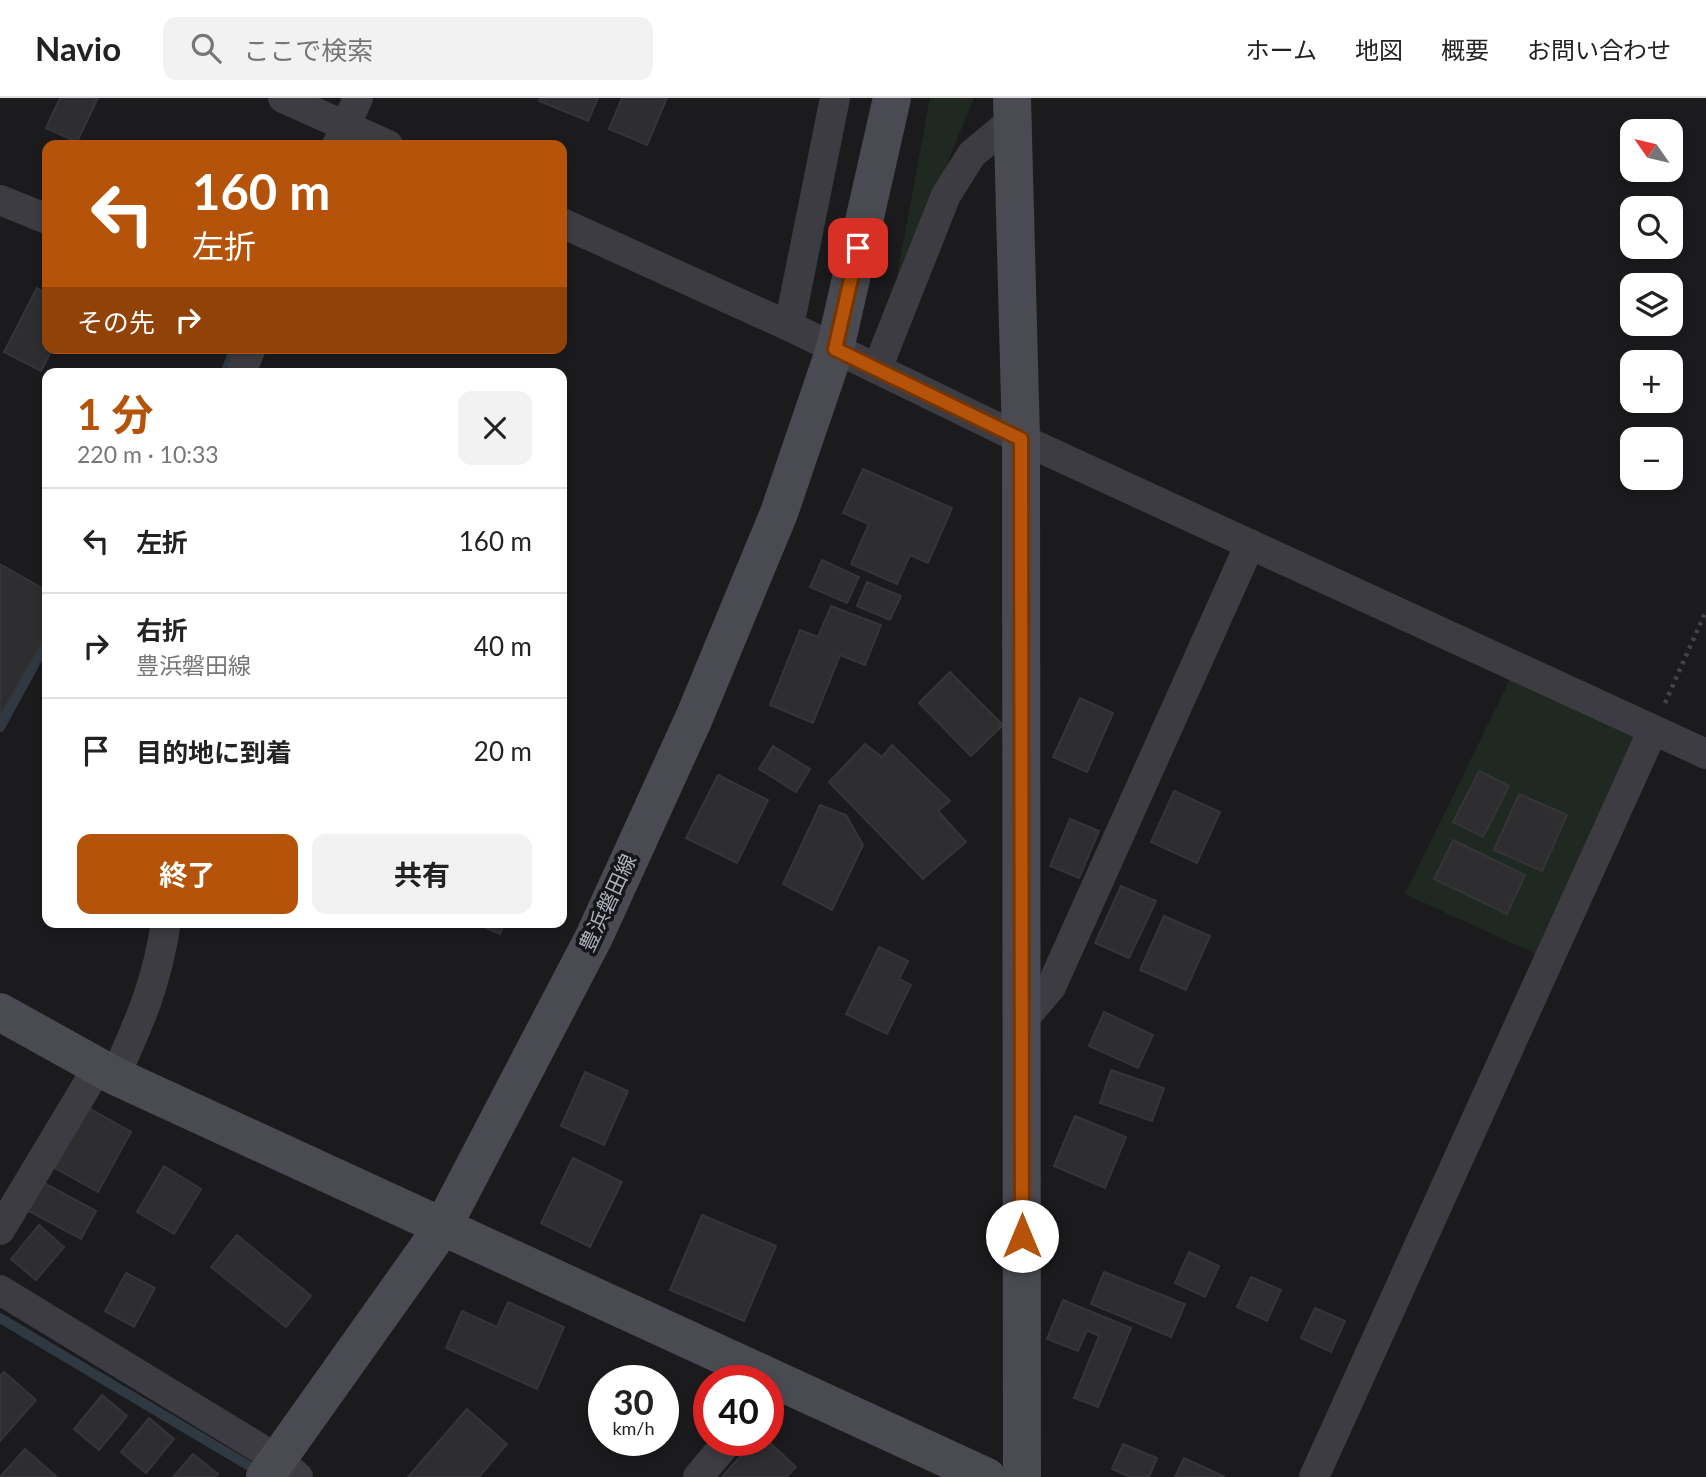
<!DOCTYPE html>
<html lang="ja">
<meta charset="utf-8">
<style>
body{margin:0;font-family:Lato,"Noto Sans JP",sans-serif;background:#f2f2f2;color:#222;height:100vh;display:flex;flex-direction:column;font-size:26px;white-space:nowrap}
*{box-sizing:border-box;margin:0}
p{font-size:23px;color:#767676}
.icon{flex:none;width:38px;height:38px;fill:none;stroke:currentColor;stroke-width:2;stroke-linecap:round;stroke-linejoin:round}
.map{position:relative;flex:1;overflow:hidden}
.drawer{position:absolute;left:42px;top:270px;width:525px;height:560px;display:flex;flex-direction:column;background:#fff;border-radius:14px;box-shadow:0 4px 10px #0003}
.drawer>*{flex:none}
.hud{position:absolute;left:42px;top:42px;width:525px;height:214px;border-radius:14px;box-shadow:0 4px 10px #0003;background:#b45309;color:#fff;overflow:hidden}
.needle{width:46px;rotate:304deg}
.buttons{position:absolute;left:1620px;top:21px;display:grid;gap:14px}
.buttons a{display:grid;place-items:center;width:63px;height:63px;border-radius:14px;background:#fff;box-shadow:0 4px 10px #0003;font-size:35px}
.speed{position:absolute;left:588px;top:1267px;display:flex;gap:14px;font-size:35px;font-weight:700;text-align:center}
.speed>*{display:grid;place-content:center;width:91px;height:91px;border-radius:50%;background:#fff;box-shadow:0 4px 10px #0003;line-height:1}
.speed small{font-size:18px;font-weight:400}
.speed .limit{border:10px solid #d22;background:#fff;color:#111}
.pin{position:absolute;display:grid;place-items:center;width:60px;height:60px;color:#fff;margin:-30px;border-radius:14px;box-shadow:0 4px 10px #0006}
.me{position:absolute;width:77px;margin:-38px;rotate:0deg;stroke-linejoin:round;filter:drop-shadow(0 0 5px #0008)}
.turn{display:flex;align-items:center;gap:24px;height:147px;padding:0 35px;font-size:32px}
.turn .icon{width:91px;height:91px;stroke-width:2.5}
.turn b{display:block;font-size:49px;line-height:60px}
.then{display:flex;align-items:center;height:66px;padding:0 35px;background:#0003;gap:14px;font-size:26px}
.round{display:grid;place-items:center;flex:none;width:74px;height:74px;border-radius:14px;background:#f2f2f2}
.summary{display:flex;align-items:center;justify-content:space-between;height:119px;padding:0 35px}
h1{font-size:42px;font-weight:700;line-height:52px;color:#b45309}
.cta{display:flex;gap:14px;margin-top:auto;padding:14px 35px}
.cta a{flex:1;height:80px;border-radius:14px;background:#b45309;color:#fff;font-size:28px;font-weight:700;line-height:80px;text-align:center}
.cta a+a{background:#f2f2f2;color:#222}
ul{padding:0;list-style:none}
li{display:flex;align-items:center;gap:21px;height:105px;padding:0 35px;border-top:2px solid #e0e0e0}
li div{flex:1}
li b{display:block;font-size:26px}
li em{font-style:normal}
header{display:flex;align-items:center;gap:42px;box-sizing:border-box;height:98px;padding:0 35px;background:#fff;border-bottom:2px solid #e0e0e0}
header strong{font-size:33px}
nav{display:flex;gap:38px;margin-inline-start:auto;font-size:24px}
.search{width:490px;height:63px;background:#f2f2f2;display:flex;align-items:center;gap:18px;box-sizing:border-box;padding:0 24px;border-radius:14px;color:#767676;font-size:26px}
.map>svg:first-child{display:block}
</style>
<header>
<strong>Navio</strong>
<div class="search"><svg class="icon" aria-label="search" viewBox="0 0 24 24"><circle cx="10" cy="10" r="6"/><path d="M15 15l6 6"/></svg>ここで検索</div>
<nav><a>ホーム</a><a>地図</a><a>概要</a><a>お問い合わせ</a></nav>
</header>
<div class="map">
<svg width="1706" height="1379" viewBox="0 0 1706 1379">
<rect width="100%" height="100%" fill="#1b1b1d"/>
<g fill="#202822">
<polygon points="930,0 974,0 894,195"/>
<polygon points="1516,569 1650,638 1536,856 1405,796"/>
</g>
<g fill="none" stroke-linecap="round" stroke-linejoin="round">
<g stroke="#303942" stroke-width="10">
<polyline points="225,275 235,250"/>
<polyline points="0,629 47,543"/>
<polyline points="0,1220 261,1375"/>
</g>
</g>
<g fill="#2e2e31" stroke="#353539" stroke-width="2">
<polygon points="60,0 98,0 77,44 46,30"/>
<polygon points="540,0 598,0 588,23 539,3"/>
<polygon points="622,0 667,0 647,47 609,31"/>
<polygon points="37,190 47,196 47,250 53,250 41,273 4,254"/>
<polygon points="863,371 952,410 928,465 910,457 897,486 851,466 869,426 843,415"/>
<polygon points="822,462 859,479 847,505 810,489"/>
<polygon points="0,466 47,493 47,536 0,618"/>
<polygon points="867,484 901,498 890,522 857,508"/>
<polygon points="831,508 881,527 865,567 840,557 813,625 770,607 800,532 818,539"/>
<polygon points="950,574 1003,627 971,658 919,605"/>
<polygon points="1080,600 1113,615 1087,674 1053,659"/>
<polygon points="865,646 882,659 892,647 950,703 938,713 966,744 923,781 829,684"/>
<polygon points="773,648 810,671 796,694 759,671"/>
<polygon points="1479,673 1509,688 1483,739 1453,724"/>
<polygon points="718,677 768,702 737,765 686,740"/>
<polygon points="1174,693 1220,714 1197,765 1151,744"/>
<polygon points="1519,696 1567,717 1542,773 1494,752"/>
<polygon points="820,707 846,717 863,747 832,812 783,786"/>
<polygon points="1070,721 1099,733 1079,780 1050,768"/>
<polygon points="1453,742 1525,777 1507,816 1434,781"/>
<polygon points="1121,788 1156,803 1129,860 1095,845"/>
<polygon points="1164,818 1210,838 1186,892 1140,872"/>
<polygon points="472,824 505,824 500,836"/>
<polygon points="879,849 908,863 899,881 911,887 887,936 846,916"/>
<polygon points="1104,914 1153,937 1138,970 1089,948"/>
<polygon points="1111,972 1164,990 1152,1023 1100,1005"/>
<polygon points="585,974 628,993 604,1047 561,1028"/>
<polygon points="89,1010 131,1034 98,1094 55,1070"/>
<polygon points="1075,1018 1126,1039 1105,1090 1054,1068"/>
<polygon points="573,1060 622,1084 590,1149 541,1125"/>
<polygon points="164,1068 201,1091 174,1136 137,1114"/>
<polygon points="44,1085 96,1113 81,1141 29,1113"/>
<polygon points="702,1117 776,1148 744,1223 670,1192"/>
<polygon points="39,1127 64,1149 36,1182 11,1161"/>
<polygon points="237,1137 311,1198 286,1229 211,1169"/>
<polygon points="1189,1154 1219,1168 1205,1199 1175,1185"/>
<polygon points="1104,1174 1185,1206 1171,1239 1091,1206"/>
<polygon points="126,1175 155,1190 134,1229 105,1213"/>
<polygon points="1251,1179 1281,1192 1267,1223 1237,1209"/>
<polygon points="1063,1202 1131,1230 1098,1309 1074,1300 1099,1238 1087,1232 1078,1253 1047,1241"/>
<polygon points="508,1204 564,1229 537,1291 446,1250 462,1213 497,1229"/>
<polygon points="1315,1210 1345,1223 1331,1254 1301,1240"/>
<polygon points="4,1274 36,1302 0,1343 0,1278"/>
<polygon points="102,1297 127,1318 99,1352 74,1331"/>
<polygon points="467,1311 507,1346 479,1379 408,1379"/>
<polygon points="149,1320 174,1341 146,1375 121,1354"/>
<polygon points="755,1342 767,1342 796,1369 786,1379 722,1379"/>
<polygon points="1123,1346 1157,1360 1149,1379 1130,1379 1112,1371"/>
<polygon points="25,1351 57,1379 0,1379"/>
<polygon points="193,1356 218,1376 215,1379 173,1379"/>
<polygon points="1184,1360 1225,1379 1175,1379"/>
</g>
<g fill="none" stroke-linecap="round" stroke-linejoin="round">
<polyline stroke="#424349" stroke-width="4.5" stroke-dasharray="3.5 5" stroke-linecap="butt" points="1665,605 1706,513"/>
<g stroke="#3c3c42" stroke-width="30">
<polyline points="283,0 388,47"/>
<polyline points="337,47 358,0"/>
<polyline points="0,102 47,121"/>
<polyline points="562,125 789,228 1021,341 1706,656"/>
<polyline points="789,228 835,0"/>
<polyline points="877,271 946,97 972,56 1013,22"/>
<polyline points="241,275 251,250"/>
<polyline points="1022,923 1051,889 1250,446"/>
<path d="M115 978C140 923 157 885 166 824"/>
<polyline points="0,1132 98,969"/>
<polyline points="0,1192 279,1362 298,1379"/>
<polyline points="698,1379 729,1342"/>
<polyline points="1314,1379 1653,632"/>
</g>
<g stroke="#4a4b52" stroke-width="38">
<polyline points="1012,0 1021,341 1022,1379"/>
<polyline points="0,914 115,978 987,1379"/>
<polyline points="265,1379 442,1130 594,839 694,620 779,415 835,251 892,0"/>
</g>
</g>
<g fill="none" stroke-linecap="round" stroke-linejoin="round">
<defs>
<polyline id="route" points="858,150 835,251 1021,341 1022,1138"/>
</defs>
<use href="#route" stroke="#753606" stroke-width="18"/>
<use href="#route" stroke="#b45309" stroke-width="12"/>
</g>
<g text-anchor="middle" stroke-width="7" stroke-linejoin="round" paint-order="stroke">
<g font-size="21" fill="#adb1bc" stroke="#161618">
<text transform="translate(608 805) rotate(-65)" y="7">豊浜磐田線</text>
</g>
</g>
</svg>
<div class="buttons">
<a><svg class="needle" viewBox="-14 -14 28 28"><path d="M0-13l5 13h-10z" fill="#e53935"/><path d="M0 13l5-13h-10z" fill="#767676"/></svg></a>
<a><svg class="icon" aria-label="search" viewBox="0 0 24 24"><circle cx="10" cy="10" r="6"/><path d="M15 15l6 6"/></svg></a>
<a><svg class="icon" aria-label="layers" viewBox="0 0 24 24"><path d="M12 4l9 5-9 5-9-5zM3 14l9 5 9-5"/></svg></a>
<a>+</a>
<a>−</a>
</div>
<div class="speed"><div>30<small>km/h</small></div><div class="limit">40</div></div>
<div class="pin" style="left:858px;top:150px;background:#d93025"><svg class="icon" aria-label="arrive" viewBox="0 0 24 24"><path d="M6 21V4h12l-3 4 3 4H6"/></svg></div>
<svg class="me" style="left:1022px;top:1138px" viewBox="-20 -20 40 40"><circle r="19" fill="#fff"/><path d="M0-13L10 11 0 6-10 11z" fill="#b45309"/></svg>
<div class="hud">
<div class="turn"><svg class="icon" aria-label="left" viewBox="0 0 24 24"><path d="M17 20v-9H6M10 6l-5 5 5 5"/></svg><div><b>160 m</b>左折</div></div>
<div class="then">その先<svg class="icon" aria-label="right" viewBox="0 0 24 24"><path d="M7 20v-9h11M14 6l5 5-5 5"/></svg></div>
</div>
<section class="drawer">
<div class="summary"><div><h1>1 分</h1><p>220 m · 10:33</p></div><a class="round"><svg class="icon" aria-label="close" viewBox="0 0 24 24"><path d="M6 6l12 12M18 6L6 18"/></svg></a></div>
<ul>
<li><svg class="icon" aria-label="left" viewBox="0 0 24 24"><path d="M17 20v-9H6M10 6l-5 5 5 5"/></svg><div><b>左折</b></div><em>160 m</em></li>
<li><svg class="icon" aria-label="right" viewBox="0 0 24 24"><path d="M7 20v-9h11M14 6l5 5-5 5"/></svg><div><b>右折</b><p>豊浜磐田線</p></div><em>40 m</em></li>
<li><svg class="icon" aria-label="arrive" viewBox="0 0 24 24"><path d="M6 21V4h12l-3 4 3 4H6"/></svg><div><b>目的地に到着</b></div><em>20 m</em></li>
</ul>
<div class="cta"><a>終了</a><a>共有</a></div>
</section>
</div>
